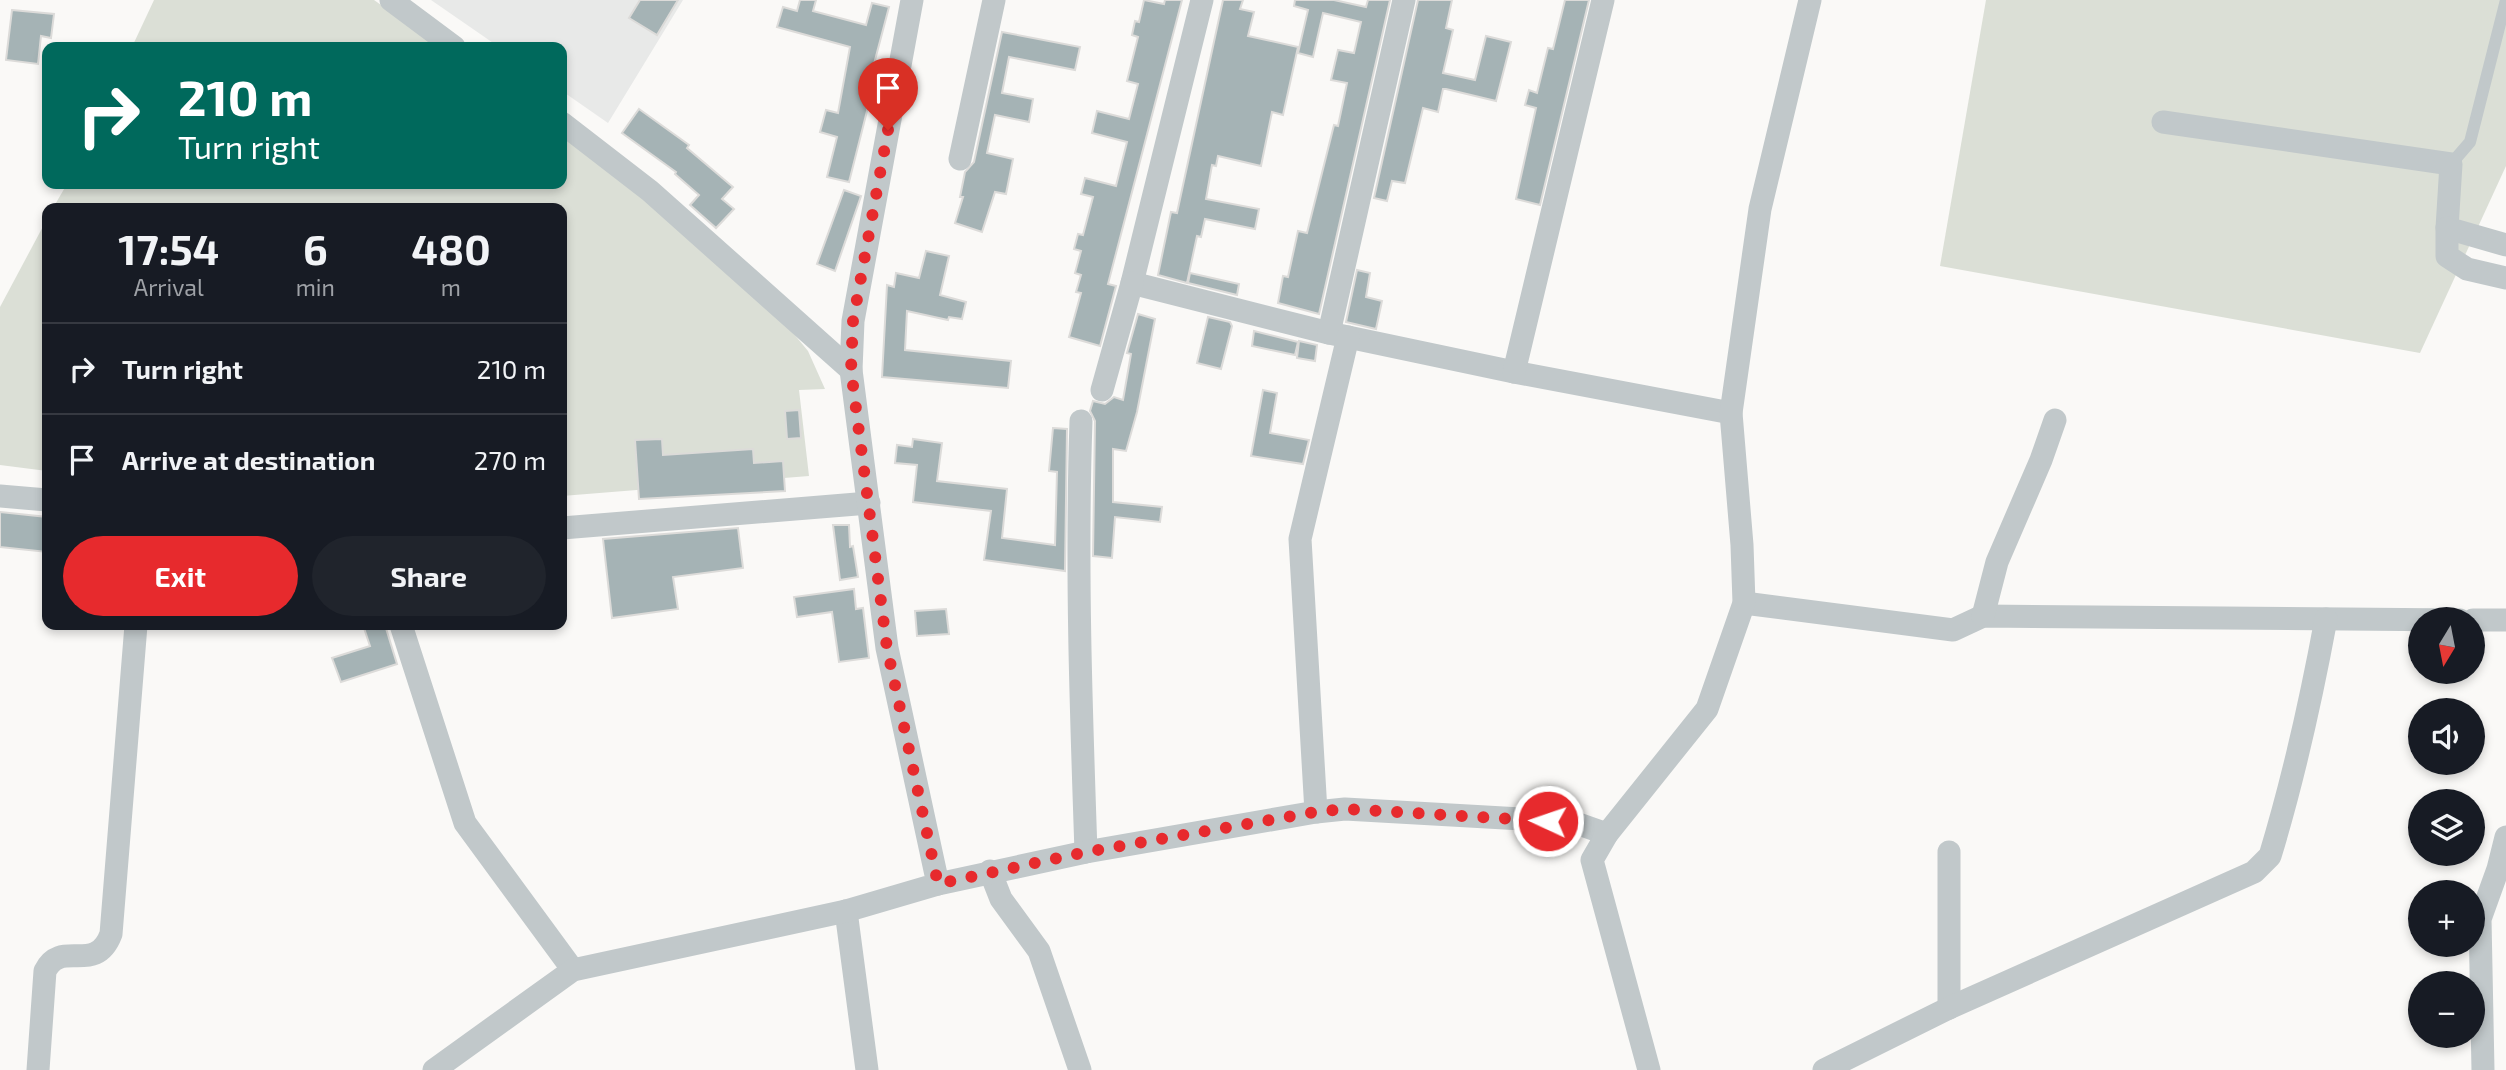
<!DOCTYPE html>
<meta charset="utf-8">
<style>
body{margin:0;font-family:"Exo 2",sans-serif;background:#20242c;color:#f1f3f6;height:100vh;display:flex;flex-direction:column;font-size:26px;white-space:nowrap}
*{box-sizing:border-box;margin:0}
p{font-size:23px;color:#9ea1a6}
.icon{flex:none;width:38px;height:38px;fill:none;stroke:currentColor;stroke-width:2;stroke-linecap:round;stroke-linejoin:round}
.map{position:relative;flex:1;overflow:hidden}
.drawer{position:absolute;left:42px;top:203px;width:525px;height:427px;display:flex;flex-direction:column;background:#171b24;border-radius:14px;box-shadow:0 4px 10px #0003}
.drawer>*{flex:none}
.top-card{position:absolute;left:42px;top:42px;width:525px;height:147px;border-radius:14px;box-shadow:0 4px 10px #0003;background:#00695c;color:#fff;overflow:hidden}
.needle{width:46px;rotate:190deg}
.fabs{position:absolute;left:2408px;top:607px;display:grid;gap:14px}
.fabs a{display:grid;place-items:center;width:77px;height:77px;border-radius:50%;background:#171b24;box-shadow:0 4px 10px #0003;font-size:35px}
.pin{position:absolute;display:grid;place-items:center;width:60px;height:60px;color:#fff;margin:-72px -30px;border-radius:50% 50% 50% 0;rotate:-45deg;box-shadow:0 0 7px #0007}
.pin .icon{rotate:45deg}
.me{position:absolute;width:77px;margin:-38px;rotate:273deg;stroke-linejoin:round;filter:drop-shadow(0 0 5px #0008)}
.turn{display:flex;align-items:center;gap:24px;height:147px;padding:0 21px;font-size:32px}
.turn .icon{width:91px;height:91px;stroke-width:2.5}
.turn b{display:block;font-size:49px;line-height:60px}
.eta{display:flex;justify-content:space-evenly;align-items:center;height:119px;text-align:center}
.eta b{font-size:42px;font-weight:700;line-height:49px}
.button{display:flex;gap:14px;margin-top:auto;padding:14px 21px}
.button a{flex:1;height:80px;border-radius:42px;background:#e72a2d;color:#fff;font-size:28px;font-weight:700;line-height:80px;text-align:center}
.button a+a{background:#20242c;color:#f1f3f6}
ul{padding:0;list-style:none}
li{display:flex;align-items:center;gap:21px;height:91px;padding:0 21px;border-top:2px solid #363941}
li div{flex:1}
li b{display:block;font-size:26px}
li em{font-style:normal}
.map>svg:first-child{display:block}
</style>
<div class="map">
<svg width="2506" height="1070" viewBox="0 0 2506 1070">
<rect width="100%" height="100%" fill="#faf9f7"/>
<polygon fill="#e8e9e8" points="431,0 683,0 608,123 562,91 562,47 499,47"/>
<g fill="#dbdfd6">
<polygon points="154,0 374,0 441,47 132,47"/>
<polygon points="1986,0 2506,0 2506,166 2420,353 1940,266"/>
<polygon points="562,132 589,151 779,316 808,351 825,389 799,390 809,476 562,496 562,208 53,208 67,184 562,184"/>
<polygon points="47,219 47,471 0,465 0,307"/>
</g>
<g fill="#a5b3b5" stroke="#dcdbd9" stroke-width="2">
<polygon points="640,0 678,0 657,35 629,18"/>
<polygon points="800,0 816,0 813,11 866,25 872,3 889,7 874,64 876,65 867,111 849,182 827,177 837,137 820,132 826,110 838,113 850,47 777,27 783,7 797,11"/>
<polygon points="1144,0 1164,4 1165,0 1182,0 1108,284 1116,286 1100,346 1069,337 1081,293 1076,292 1081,275 1075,273 1081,251 1074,249 1078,234 1083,235 1093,197 1081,194 1085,178 1116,186 1127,142 1092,133 1097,111 1129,119 1138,84 1127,81 1138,37 1132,35 1135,21 1139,22"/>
<polygon points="1223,0 1243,0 1240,9 1254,12 1248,36 1298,47 1283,115 1272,112 1261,166 1218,156 1216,166 1212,165 1206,199 1259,209 1255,229 1205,219 1201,237 1197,236 1187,283 1158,275 1171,212 1177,213"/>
<polygon points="1295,0 1334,0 1366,7 1368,0 1390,0 1319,314 1278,303 1283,276 1288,277 1298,231 1307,233 1334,125 1338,126 1347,83 1331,80 1338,50 1354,53 1361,22 1323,13 1313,57 1298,53 1308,10 1294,6"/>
<polygon points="1418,0 1452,0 1446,28 1453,30 1443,73 1475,80 1486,36 1511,42 1496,101 1446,89 1443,89 1438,112 1423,108 1405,183 1392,181 1387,201 1374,198"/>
<polygon points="1565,0 1589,0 1540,205 1516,199 1536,108 1525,105 1529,90 1537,93 1548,48 1553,49"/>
<polygon points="12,10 54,14 51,38 41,36 38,64 6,60"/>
<polygon points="1002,32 1080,47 1075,70 1009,57 1002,93 1033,99 1029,122 995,115 987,153 1013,159 1006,194 995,192 982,232 955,223 963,197 960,197 965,172 974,162"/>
<polygon points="639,109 689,145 687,148 733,187 722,199 734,209 716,228 690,205 699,195 675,174 676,172 622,133"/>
<polygon points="844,190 861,196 835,271 817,264"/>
<polygon points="926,251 949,256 940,295 966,302 962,319 949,317 948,320 907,311 905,350 1011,361 1008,388 882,377 887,285 894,287 896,273 919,278"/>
<polygon points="1357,270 1370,273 1366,297 1382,301 1376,329 1346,322"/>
<polygon points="1190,273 1239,284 1237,295 1188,283"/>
<polygon points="1138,314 1155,319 1137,412 1126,451 1113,449 1113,502 1162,507 1160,522 1115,517 1112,558 1093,556 1095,421 1090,411 1093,401 1105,404 1114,397 1123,400 1131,354 1127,353"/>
<polygon points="1208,317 1230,322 1232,326 1221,369 1197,363"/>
<polygon points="1254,331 1298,342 1295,355 1252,346"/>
<polygon points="1299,341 1317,345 1315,361 1297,358"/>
<polygon points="1263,390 1277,393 1270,433 1309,440 1303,464 1251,456"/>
<polygon points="799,410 801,438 787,439 785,411"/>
<polygon points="1053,428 1067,429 1065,571 984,560 991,511 913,502 917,465 895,463 897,445 912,447 913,439 942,443 937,481 1007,489 1002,538 1055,545 1057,472 1049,471"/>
<polygon points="662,439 663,455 753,449 754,463 783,461 785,491 639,499 635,440"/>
<polygon points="0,512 47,517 47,552 0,547"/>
<polygon points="833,525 849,525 850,547 853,546 858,577 840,580"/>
<polygon points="738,528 743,568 673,577 678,609 612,618 603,539"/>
<polygon points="854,589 856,609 863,608 869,658 839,662 832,612 797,617 794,597"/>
<polygon points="946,609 949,634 917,636 915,611"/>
<polygon points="363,625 385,625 397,664 341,682 332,658 370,646"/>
</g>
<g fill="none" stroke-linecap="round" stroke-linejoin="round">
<polyline stroke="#c1c8ca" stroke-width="12" points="2451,164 2470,142 2506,0"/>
<g stroke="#c1c8ca" stroke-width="23">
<polyline points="391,0 454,47"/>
<polyline points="1202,0 1132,283 1329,333 1514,372 1731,413"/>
<polyline points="2163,122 2451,164 2447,228 2506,245"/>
<polyline points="562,123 650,191 851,370"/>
<polyline points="960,159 994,0"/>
<polyline points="2447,228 2447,256 2467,269 2506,278"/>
<polyline points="1329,333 1404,0"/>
<polyline points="1514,372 1603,0"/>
<polyline points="1102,390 1132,283"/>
<path d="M1081 421C1076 565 1081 708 1086 852"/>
<polyline points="0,496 47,500"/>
<polyline points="562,528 869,503"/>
<polyline points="1744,603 1953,630 1983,616 2460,620"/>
<polyline points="1983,616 1997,562 2041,460 2055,420"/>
<polyline points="2473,620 2506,620"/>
<polyline points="401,625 465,823 573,970"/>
<polyline points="1316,812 1300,539 1348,337"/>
<polyline points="990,871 1001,899 1039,951 1080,1070"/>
<polyline points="938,884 1086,852 1316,812 1345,809 1573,822 1607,834"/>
<polyline points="846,911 867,1070"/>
<polyline points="1949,1008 1949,852"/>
<path d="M38 1070 45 971C61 938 95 976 111 934L136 625"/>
<polyline points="434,1070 573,970 846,911 938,884 887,648 851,370 853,321 912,0"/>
<polyline points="1649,1070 1592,860 1607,834 1707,709 1744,603 1742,545 1731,413 1760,209 1810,0"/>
<path d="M1824 1070 1949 1008 2254 872 2270 856C2294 777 2311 700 2326 619"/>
<polyline points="2483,1070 2480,919 2498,869 2506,837"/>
</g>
</g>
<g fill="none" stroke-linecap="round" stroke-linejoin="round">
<polyline stroke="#e72a2d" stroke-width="12" stroke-dasharray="0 21.6" points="888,130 853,321 851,370 887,648 938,884 1086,852 1316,812 1345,809 1548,821"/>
</g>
</svg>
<div class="fabs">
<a><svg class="needle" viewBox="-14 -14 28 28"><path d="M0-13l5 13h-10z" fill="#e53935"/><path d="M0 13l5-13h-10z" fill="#9ea1a6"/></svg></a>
<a><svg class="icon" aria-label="sound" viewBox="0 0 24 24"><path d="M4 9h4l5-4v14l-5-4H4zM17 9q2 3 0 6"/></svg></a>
<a><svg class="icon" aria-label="layers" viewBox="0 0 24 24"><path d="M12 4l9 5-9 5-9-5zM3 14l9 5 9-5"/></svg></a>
<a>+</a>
<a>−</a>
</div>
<div class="pin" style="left:888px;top:130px;background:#d93025"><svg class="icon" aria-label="arrive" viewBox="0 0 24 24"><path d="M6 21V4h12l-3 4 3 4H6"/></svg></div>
<svg class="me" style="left:1548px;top:821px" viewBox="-20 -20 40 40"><circle r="17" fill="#e72a2d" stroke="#fff" stroke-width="3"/><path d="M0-11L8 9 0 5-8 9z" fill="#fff"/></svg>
<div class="top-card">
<div class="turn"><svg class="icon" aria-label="right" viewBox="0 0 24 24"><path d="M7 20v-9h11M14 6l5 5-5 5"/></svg><div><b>210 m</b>Turn right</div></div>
</div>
<section class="drawer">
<div class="eta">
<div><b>17:54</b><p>Arrival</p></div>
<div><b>6</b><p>min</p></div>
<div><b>480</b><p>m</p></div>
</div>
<ul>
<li><svg class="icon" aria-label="right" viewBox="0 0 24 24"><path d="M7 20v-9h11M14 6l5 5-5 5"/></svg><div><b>Turn right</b></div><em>210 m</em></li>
<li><svg class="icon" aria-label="arrive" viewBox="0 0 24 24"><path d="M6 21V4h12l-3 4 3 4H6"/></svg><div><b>Arrive at destination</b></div><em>270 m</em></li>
</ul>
<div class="button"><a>Exit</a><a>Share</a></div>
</section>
</div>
